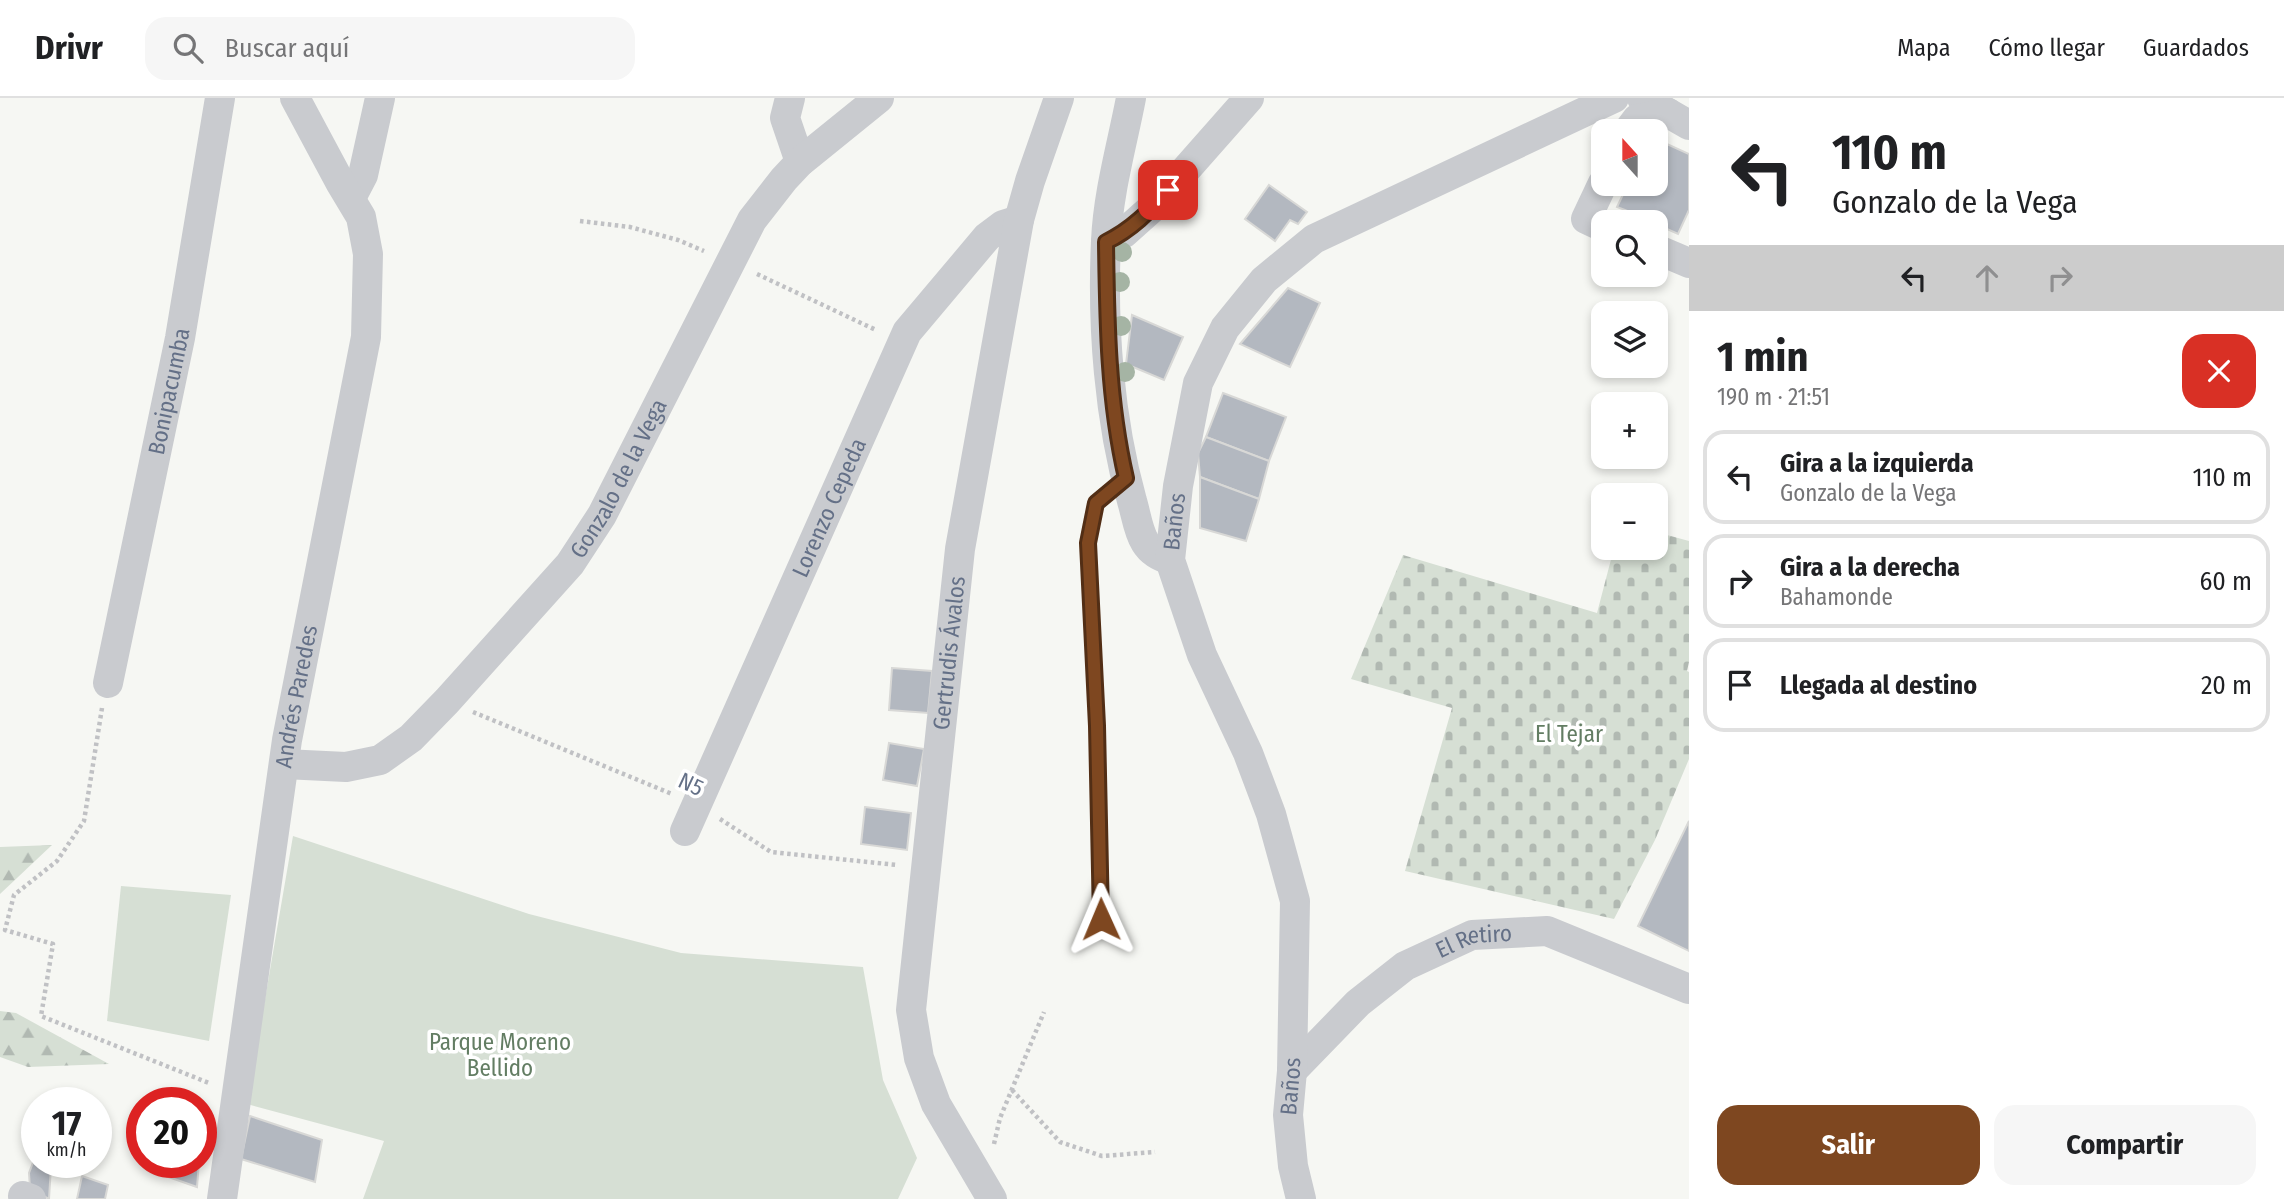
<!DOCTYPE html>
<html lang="es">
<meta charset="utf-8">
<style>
body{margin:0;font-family:"Fira Sans Condensed",sans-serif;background:#f6f6f6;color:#202124;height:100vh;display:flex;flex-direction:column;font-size:26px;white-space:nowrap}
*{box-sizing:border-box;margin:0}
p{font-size:23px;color:#757577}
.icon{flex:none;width:38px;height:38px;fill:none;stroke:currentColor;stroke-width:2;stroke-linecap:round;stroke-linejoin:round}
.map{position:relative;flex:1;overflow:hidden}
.sheet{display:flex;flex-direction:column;background:#fff;width:595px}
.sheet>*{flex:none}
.hud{background:#fff;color:#202124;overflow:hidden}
.needle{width:46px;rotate:339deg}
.tools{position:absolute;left:1591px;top:21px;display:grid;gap:14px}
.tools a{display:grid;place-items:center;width:77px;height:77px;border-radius:14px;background:#fff;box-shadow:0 4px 10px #0003;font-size:35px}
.speed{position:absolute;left:21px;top:989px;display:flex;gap:14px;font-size:35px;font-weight:700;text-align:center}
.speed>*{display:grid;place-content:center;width:91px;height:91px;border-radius:50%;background:#fff;box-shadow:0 4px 10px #0003;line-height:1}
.speed small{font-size:18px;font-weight:400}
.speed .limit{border:10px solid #d22;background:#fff;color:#111}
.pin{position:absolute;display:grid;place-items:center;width:60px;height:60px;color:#fff;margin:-30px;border-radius:14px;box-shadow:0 4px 10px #0006}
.me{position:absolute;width:77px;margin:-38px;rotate:359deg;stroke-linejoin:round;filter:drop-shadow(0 0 5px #0008)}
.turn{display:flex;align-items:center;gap:24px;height:147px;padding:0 28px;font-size:32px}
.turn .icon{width:91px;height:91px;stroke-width:2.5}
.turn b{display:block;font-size:49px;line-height:60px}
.lanes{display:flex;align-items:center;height:66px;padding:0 28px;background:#0003;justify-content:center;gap:35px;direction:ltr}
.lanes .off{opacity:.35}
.round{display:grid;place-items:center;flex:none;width:74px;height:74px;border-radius:21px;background:#f6f6f6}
.head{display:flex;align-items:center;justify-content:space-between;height:119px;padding:0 28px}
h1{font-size:42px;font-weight:700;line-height:52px}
.cta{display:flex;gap:14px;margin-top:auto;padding:14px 28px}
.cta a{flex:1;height:80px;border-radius:21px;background:#7e4720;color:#fff;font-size:28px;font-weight:700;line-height:80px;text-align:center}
.cta a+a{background:#f6f6f6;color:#202124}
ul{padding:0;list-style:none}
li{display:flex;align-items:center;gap:21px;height:94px;margin:0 14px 10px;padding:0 14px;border:4px solid #e0e0e0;border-radius:21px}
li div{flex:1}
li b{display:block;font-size:26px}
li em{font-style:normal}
header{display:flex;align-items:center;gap:42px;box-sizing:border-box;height:98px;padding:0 35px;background:#fff;border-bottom:2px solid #e0e0e0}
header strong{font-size:33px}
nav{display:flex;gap:38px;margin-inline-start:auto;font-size:24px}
.search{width:490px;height:63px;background:#f6f6f6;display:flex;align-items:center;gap:18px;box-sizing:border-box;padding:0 24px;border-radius:21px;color:#757577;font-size:26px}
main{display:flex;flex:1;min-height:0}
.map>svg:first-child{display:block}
</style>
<header>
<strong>Drivr</strong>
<div class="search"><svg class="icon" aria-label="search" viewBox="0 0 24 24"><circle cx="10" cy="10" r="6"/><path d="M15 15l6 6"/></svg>Buscar aquí</div>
<nav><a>Mapa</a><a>Cómo llegar</a><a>Guardados</a></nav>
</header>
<main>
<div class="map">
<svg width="1689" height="1101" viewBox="0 0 1689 1101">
<defs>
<pattern id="forest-firs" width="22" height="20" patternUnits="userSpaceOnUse" patternTransform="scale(1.75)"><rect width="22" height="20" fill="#d6dfd4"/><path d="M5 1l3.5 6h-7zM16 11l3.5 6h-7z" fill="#b1b9b2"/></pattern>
<pattern id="cemetery-stones" width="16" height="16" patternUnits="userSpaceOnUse" patternTransform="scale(1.75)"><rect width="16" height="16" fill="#d6dfd4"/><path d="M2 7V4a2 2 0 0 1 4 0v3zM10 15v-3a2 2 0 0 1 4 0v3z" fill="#b1b9b2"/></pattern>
</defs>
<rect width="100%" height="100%" fill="#f6f7f3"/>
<g fill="#d6dfd4">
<polygon points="293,738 529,816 681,855 863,869 883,982 917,1060 898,1101 363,1101 384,1043 247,1006"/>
<polygon points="121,788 231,797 209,943 107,923"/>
</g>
<g fill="url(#forest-firs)">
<polygon points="52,747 0,796 0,749"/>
<polygon points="0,913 16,915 109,966 28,969 0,959"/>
</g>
<polygon fill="url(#cemetery-stones)" points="1656,434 1689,443 1689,564 1687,573 1689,574 1689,661 1655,742 1614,821 1405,773 1452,610 1351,581 1403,457 1597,515 1614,450 1656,450"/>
<g fill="#b3b8c0" stroke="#d8d8d6" stroke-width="2">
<polygon points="1656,41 1689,56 1689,112 1678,136 1656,126 1656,124 1617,109 1628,86 1656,86"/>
<polygon points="1269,87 1307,114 1298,126 1290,122 1275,143 1245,121"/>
<polygon points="1288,190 1320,205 1290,269 1240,246"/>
<polygon points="1132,217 1183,239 1164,282 1126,266"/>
<polygon points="1223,295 1286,319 1269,363 1206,339"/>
<polygon points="1206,339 1269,363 1259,401 1200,379 1198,355"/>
<polygon points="1200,379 1259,401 1246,443 1200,430"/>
<polygon points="892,570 932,573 928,615 889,612"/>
<polygon points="889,645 924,651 917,688 883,682"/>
<polygon points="865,709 911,715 907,752 861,746"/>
<polygon points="1689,723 1689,853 1638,828"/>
<polygon points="250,1018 322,1042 315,1084 241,1061"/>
<polygon points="34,1062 51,1068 49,1101 30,1091 29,1075"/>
<polygon points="148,1064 199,1064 197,1089 146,1071"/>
<polygon points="82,1078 108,1087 105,1101 77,1101"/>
</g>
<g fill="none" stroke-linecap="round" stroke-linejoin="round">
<g stroke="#c0c1c4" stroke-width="4.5" stroke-dasharray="3.5 3.5" stroke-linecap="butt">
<polyline points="580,123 630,129 678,142 704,153"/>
<polyline points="757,176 876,232"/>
<polyline points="102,610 84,723 57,763 14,797 5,832 53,846 41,918 209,985"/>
<polyline points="473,614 672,696"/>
<polyline points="720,721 771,754 897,767"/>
<polyline points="1012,992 1060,1044 1102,1058 1155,1054"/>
<polyline points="994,1046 1000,1020 1044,914"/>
</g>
<polyline stroke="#c9cbcf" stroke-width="16" points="1101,821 1097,628 1088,445 1096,405 1126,381"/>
<g stroke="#c9cbcf" stroke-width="30">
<polyline points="790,0 785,20 800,64"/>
<path d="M1131 0C1122 47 1108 95 1106 143 1102 228 1109 321 1132 403 1136 416 1138 433 1145 444 1151 454 1159 458 1170 462"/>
<polyline points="1642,0 1689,27"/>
<polyline points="1628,33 1637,21 1668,15"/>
<polyline points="1603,85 1586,121 1603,129"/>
<polyline points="351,100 363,77 380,0"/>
<polyline points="1106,144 1124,135 1152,110 1249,0"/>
<polyline points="1656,151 1689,165"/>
<path id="s1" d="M108 585 180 240 220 0"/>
<path id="s2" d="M284 666 346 669 380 662 411 640 447 603 570 466 602 417 752 122 784 81 800 64 879 0"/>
<path id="s3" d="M685 733 907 234 987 139 1003 127 1019 122"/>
<path id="s4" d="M1292 973 1358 905 1405 868 1472 837 1547 833 1689 891"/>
<polyline points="23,1098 31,1101"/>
<path id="s5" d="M222 1101 287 642 366 239 368 156 361 119 340 84 295 0"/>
<path id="s6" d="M992 1101 936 1006 919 960 911 912 960 451 1019 122 1030 83 1059 0"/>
<path id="s7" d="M1301 1101 1293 1068 1288 1017 1292 973 1295 803 1271 716 1248 655 1202 557 1170 462 1178 388 1198 285 1225 230 1264 182 1314 141 1614 0"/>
</g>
</g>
<g fill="#a5b4a4">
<circle cx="1122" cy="154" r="10"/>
<circle cx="1120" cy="184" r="10"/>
<circle cx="1121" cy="228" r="10"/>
<circle cx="1125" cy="274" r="10"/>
</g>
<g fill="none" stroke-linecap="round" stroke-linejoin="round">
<defs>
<path id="route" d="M1101 821 1097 628 1088 445 1096 405 1126 380C1108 302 1107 224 1106 144 1131 132 1150 113 1168 92"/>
</defs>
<use href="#route" stroke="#522e15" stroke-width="18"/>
<use href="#route" stroke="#7e4720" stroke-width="12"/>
</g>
<g text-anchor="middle" stroke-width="7" stroke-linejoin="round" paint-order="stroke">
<g font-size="23" fill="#647087" stroke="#fff">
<text dy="8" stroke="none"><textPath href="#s1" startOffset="298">Bonipacumba</textPath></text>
<text dy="8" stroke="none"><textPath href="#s2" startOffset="469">Gonzalo de la Vega</textPath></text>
<text dy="8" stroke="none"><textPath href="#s3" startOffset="354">Lorenzo Cepeda</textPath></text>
<text dy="8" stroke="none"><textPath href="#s7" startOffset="702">Baños</textPath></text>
<text dy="8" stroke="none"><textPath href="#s6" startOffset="567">Gertrudis Ávalos</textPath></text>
<text dy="8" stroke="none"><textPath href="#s5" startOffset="508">Andrés Paredes</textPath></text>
<text transform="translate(691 686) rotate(25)" y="8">N5</text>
<text dy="8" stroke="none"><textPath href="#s4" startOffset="229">El Retiro</textPath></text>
<text dy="8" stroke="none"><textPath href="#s7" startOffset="114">Baños</textPath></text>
</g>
<g font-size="23" fill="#637d63" stroke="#fff">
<text x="1569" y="644">El Tejar</text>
<text x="500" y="952">Parque Moreno<tspan x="500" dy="26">Bellido</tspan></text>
</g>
</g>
</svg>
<div class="tools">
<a><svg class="needle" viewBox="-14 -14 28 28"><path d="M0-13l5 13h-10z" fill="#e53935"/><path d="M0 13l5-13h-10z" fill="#757577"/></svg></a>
<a><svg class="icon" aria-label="search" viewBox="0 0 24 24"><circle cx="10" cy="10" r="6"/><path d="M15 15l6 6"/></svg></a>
<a><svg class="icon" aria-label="layers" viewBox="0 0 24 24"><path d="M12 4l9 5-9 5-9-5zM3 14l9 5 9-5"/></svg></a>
<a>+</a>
<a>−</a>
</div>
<div class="speed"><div>17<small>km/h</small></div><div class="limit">20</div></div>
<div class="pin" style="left:1168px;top:92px;background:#d93025"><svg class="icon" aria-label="arrive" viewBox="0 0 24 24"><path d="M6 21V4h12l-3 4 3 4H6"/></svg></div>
<svg class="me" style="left:1101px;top:821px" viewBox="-20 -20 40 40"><path d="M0-17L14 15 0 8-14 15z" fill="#7e4720" stroke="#fff" stroke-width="4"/></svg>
</div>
<section class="sheet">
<div class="hud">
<div class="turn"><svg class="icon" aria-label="left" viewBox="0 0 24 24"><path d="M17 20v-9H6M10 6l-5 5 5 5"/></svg><div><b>110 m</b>Gonzalo de la Vega</div></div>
<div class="lanes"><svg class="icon" aria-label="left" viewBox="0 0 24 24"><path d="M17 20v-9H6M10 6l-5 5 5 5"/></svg><svg class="icon off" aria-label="ahead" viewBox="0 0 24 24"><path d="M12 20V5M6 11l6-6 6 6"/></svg><svg class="icon off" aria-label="right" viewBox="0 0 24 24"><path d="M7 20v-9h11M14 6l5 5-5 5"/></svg></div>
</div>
<div class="head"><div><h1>1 min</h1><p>190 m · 21:51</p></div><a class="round" style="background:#d93025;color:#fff"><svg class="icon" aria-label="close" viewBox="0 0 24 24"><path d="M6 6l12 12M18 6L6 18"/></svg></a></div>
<ul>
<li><svg class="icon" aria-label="left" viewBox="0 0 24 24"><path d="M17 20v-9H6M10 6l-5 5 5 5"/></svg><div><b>Gira a la izquierda</b><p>Gonzalo de la Vega</p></div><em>110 m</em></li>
<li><svg class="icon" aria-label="right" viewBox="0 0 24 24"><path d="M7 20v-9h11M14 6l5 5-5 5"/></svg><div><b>Gira a la derecha</b><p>Bahamonde</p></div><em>60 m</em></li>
<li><svg class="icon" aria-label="arrive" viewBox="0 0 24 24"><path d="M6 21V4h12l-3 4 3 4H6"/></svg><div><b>Llegada al destino</b></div><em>20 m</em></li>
</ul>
<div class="cta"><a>Salir</a><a>Compartir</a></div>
</section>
</main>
